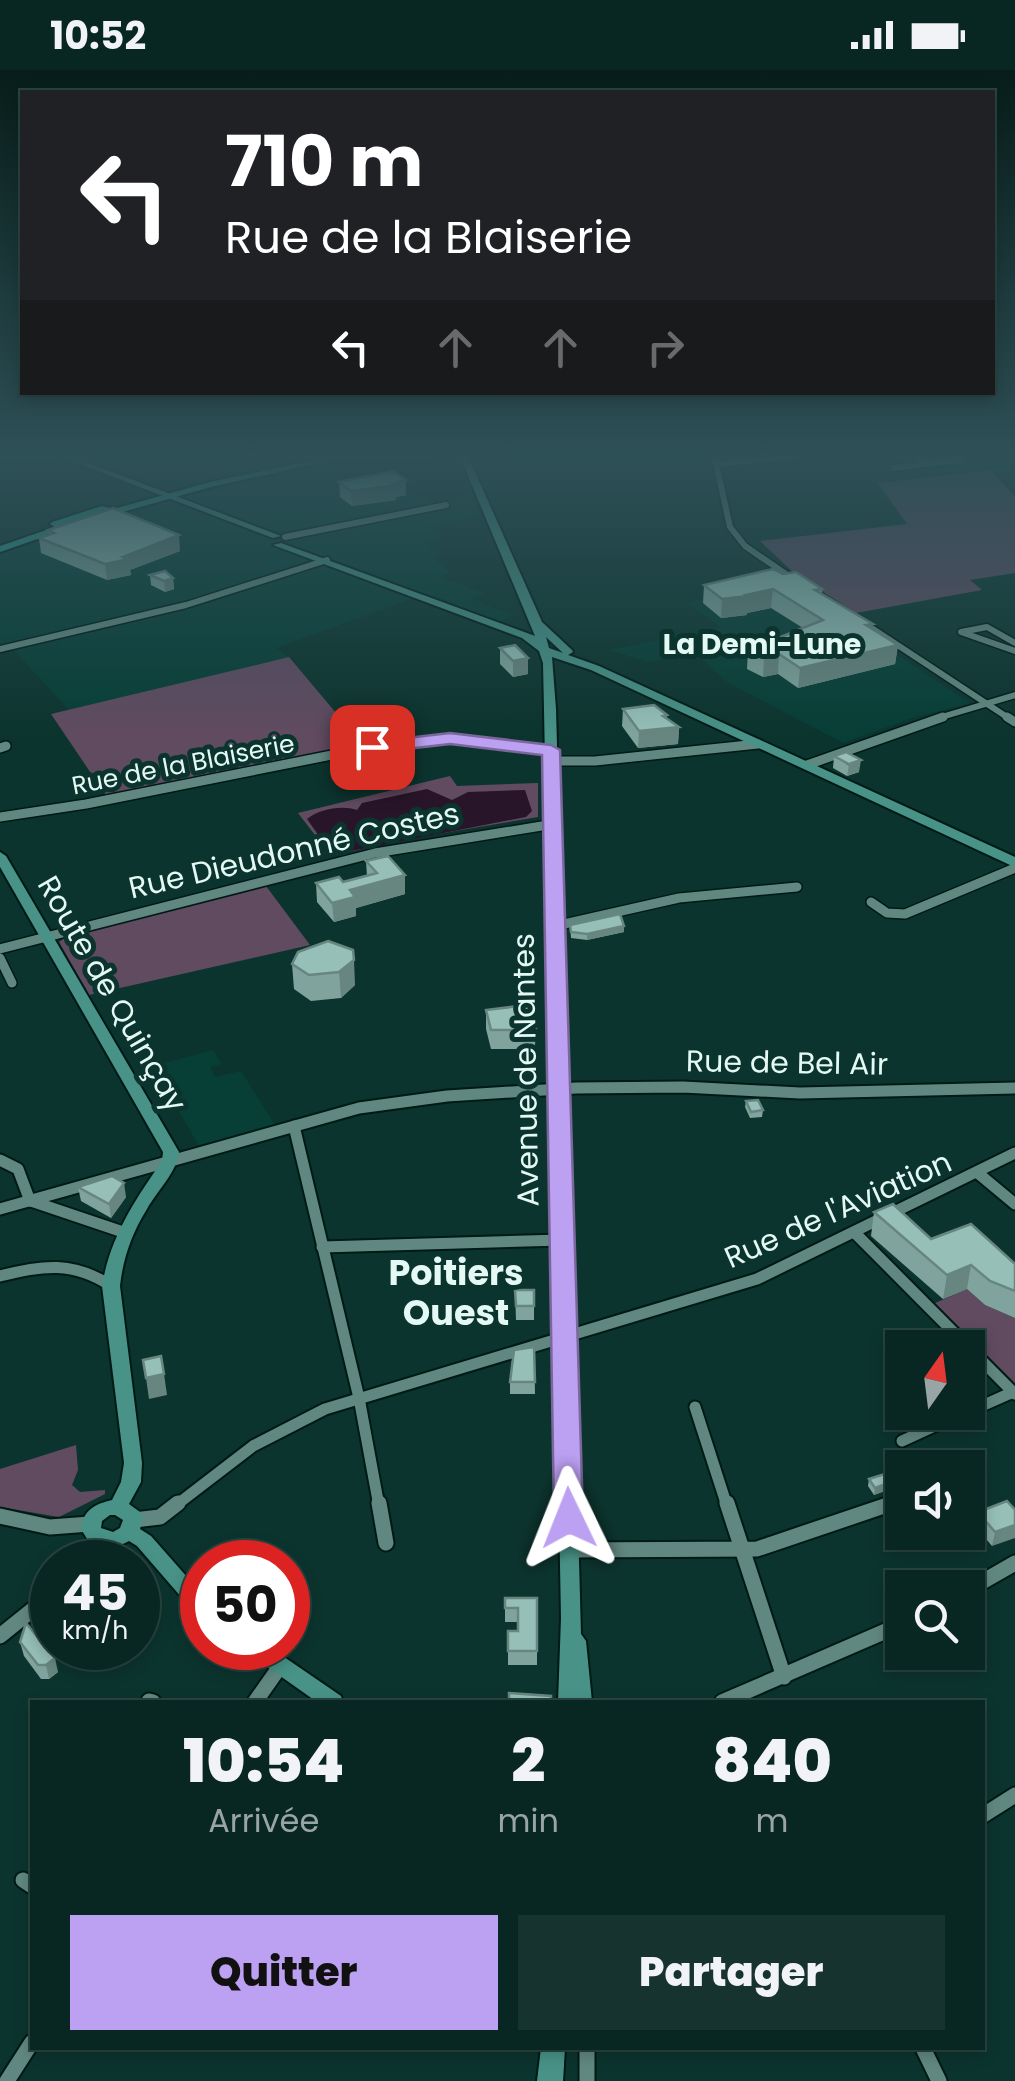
<!DOCTYPE html>
<html lang="fr">
<meta charset="utf-8">
<style>
body{margin:0;font-family:Poppins,sans-serif;background:#17332f;color:#f1f3f6;height:100vh;display:flex;flex-direction:column;font-size:38px;white-space:nowrap}
*{box-sizing:border-box;margin:0}
p{font-size:32px;color:#99a5a5}
.icon{flex:none;width:55px;height:55px;fill:none;stroke:currentColor;stroke-width:2;stroke-linecap:round;stroke-linejoin:round}
.map{position:relative;flex:1;overflow:hidden}
.sheet{position:absolute;left:30px;top:1630px;width:955px;height:350px;display:flex;flex-direction:column;background:#092722;border-radius:0px;box-shadow:0 5px 15px #0003,0 0 0 2px #294440}
.sheet>*{flex:none}
.banner{position:absolute;left:20px;top:20px;width:975px;height:305px;border-radius:0px;box-shadow:0 5px 15px #0003,0 0 0 2px #294440;background:#202124;color:#fff;overflow:hidden}
.needle{width:65px;rotate:14deg}
.controls{position:absolute;left:885px;top:1260px;display:grid;gap:20px}
.controls a{display:grid;place-items:center;width:100px;height:100px;border-radius:0px;background:#092722;box-shadow:0 5px 15px #0003,0 0 0 2px #294440;font-size:50px}
.speed{position:absolute;left:30px;top:1470px;display:flex;gap:20px;font-size:50px;font-weight:700;text-align:center}
.speed>*{display:grid;place-content:center;width:130px;height:130px;border-radius:50%;background:#092722;box-shadow:0 5px 15px #0003,0 0 0 2px #294440;line-height:1}
.speed small{font-size:25px;font-weight:400}
.speed .limit{border:15px solid #d22;background:#fff;color:#111}
.pin{position:absolute;display:grid;place-items:center;width:85px;height:85px;color:#fff;margin:-42px;border-radius:20px;box-shadow:0 5px 15px #0006}
.me{position:absolute;width:110px;margin:-55px;rotate:358deg;stroke-linejoin:round;filter:drop-shadow(0 0 8px #0008)}
.turn{display:flex;align-items:center;gap:35px;height:210px;padding:0 40px;font-size:45px}
.turn .icon{width:130px;height:130px;stroke-width:2.5}
.turn b{display:block;font-size:70px;line-height:85px}
.lanes{display:flex;align-items:center;height:95px;padding:0 40px;background:#0003;justify-content:center;gap:50px;direction:ltr}
.lanes .off{opacity:.35}
.eta{display:flex;justify-content:space-evenly;align-items:center;height:170px;text-align:center}
.eta b{font-size:60px;font-weight:800;line-height:70px}
.cta{display:flex;gap:20px;margin-top:auto;padding:20px 40px}
.cta a{flex:1;height:115px;border-radius:0px;background:#bca0f2;color:#111;font-size:40px;font-weight:800;line-height:115px;text-align:center}
.cta a+a{background:#17332f;color:#f1f3f6}
.status{display:flex;justify-content:space-between;align-items:center;height:70px;padding:0 50px;background:#092722;direction:ltr}
.status svg{height:28px;fill:currentColor}
.map>svg:first-child{display:block}
</style>
<div class="status"><b>10:52</b><svg viewBox="0 0 49 12"><path d="M0 12V9h3v3zM5 12V6h3v6zM10 12V3h3v9zM15 12V0h3v12zM26 1h20v11H26zM47 4h2v5h-2z"/></svg></div>
<div class="map">
<svg width="1015" height="2011" viewBox="0 0 1015 2011">
<rect width="100%" height="100%" fill="#0c342e"/>
<g fill="#073e36">
<polygon points="0,384 30,384 62,397 0,411"/>
<polygon points="367,384 474,384 333,410 351,422 394,414 414,428 427,426 437,433 471,426 480,446 430,457 442,467 423,472 440,485 433,487 451,503 438,507 484,523 472,529 515,545 500,552 425,524 276,578 289,587 69,640 8,574 0,575 0,484 194,421"/>
<polygon points="785,511 970,633 912,648 843,673 727,612 694,582 648,592 610,580 721,557 686,533"/>
<polygon points="213,980 222,994 210,997 215,1007 241,1001 278,1059 200,1078 153,996"/>
</g>
<g fill="#614b61">
<polygon points="990,400 1015,426 1015,503 970,510 982,520 856,543 795,504 760,471 907,454 878,413"/>
<polygon points="289,587 363,675 247,699 234,697 225,703 107,727 51,644"/>
<polygon points="450,706 457,716 538,713 538,747 402,770 331,786 298,743"/>
<polygon points="266,816 310,875 89,925 59,872 69,865"/>
<polygon points="967,1219 985,1235 1015,1248 1015,1316 933,1234"/>
<polygon points="76,1375 78,1400 72,1415 80,1422 105,1420 105,1424 59,1447 0,1437 0,1399"/>
</g>
<path fill="#291529" d="M427 719 452 730 468 722 525 720 532 741 526 747 336 784 331 783 307 749C319 739 342 735 357 740L362 733Z"/>
<g fill="none" stroke-linecap="round" stroke-linejoin="round">
<defs>
<g id="street-far3">
<polyline points="714,384 730,457 745,476 796,511"/>
<polyline points="912,384 924,394 961,390 965,384"/>
<polyline points="719,394 814,384"/>
<polyline points="894,398 924,394"/>
<polyline points="285,467 446,435"/>
<polyline points="861,551 1010,649"/>
<polyline points="1015,573 987,557 961,562 1015,581"/>
<polyline points="0,579 186,535 327,490"/>
<polyline points="935,649 1015,625"/>
</g>
<g id="street-far2">
<polyline points="1007,647 1015,652"/>
<polyline points="0,678 6,676"/>
<polyline points="551,691 595,691 758,674"/>
<polyline points="807,695 943,647"/>
<polyline points="0,747 86,734 372,677 450,669 551,681"/>
<polyline points="871,832 887,843 905,844 1015,798"/>
<polyline points="555,856 679,828 797,817"/>
<polyline points="0,879 375,783 554,754"/>
<polyline points="0,888 12,913"/>
</g>
<g id="street-far1">
<polyline points="294,1056 359,1328 379,1436"/>
<polyline points="0,1090 18,1099 30,1131"/>
<polyline points="979,1104 1015,1134"/>
<polyline points="31,1131 123,1162"/>
<polyline points="0,1139 359,1038 447,1026 576,1018 683,1017 800,1023 1015,1018"/>
<polyline points="855,1163 1015,1324"/>
<polyline points="322,1177 562,1170"/>
<path d="M0 1206C42 1195 74 1191 111 1216"/>
<polyline points="695,1337 727,1436"/>
<polyline points="968,1342 1013,1322"/>
<polyline points="902,1371 965,1342"/>
<polyline points="175,1436 253,1376 325,1339 757,1209 1015,1083"/>
<polyline points="885,1436 902,1430"/>
</g>
<g id="street">
<polyline points="379,1433 386,1473"/>
<polyline points="727,1433 784,1607"/>
<polyline points="0,1446 50,1457 90,1454"/>
<polyline points="134,1450 160,1447 178,1433"/>
<polyline points="570,1480 757,1479 893,1433"/>
<polyline points="96,1492 103,1470"/>
<polyline points="968,1520 1015,1493"/>
<polyline points="0,1566 52,1524"/>
<polyline points="149,1631 153,1632"/>
<polyline points="255,1632 281,1595"/>
<polyline points="722,1632 902,1554"/>
<polyline points="982,1746 1015,1725"/>
<polyline points="23,1810 32,1816"/>
<polyline points="587,1978 587,2011"/>
<polyline points="923,1978 939,2011"/>
<polyline points="7,2011 32,1972"/>
</g>
<g id="secondary">
<polygon points="53,384 65,384 281,466 273,468"/>
<path d="M459 384H467L542 552 572 580 573 582 568 585 599 596 1015 787V796L1010 795 591 600 552 587 556 639 581 1564 586 1571 592 1632H558L561 1548 544 639 543 593 539 581 522 568 273 475 281 473 535 566ZM546 567 563 583 549 578Z"/>
<path d="M0 782 6 786 179 1082C177 1102 157 1121 147 1139 132 1163 123 1188 120 1216L142 1393 141 1412 129 1434 140 1442 143 1447 140 1459 151 1466 202 1524V1545L195 1543 137 1476 129 1471C115 1479 103 1477 89 1472L81 1459C83 1440 95 1434 112 1430L121 1412 124 1393 102 1216C110 1167 135 1130 162 1091L163 1082 0 797ZM110 1445H115L123 1450 120 1458 113 1462 101 1458 102 1451Z"/>
<polygon points="246,1578 271,1578 341,1626 343,1632 317,1632 249,1584"/>
<polygon points="541,1978 565,1978 563,2011 537,2011"/>
</g>
<polygon id="primary" points="343,384 360,384 211,417 98,449 95,448 94,444 67,453 71,456 69,458 0,482 0,476 55,457 50,454 52,452 102,436 110,438 103,442 210,412"/>
</defs>
<use href="#street-far3" stroke="#001a16" stroke-width="9"/>
<use href="#street-far2" stroke="#001a16" stroke-width="12"/>
<use href="#street-far1" stroke="#001a16" stroke-width="15"/>
<use href="#street" stroke="#001a16" stroke-width="19"/>
<use href="#secondary" stroke="#001a16" stroke-width="4"/>
<use href="#primary" stroke="#001a16" stroke-width="4"/>
<use href="#street-far3" stroke="#618880" stroke-width="6"/>
<use href="#street-far2" stroke="#618880" stroke-width="9"/>
<use href="#street-far1" stroke="#618880" stroke-width="11"/>
<use href="#street" stroke="#618880" stroke-width="15"/>
<use href="#secondary" fill="#489287" fill-rule="evenodd"/>
<use href="#primary" fill="#309d8e" fill-rule="evenodd"/>
</g>
<g fill="#80a49d">
<polygon points="339,412 406,425 396,427 396,430 352,436 340,427"/>
<polygon points="48,460 180,481 130,500 131,505 107,510 41,483 39,468 49,464"/>
<polygon points="783,504 822,519 822,524 898,575 895,594 798,618 778,604 763,607 747,599 748,580 803,558 771,538 747,543 747,545 721,548 703,533 704,515"/>
<polygon points="150,505 173,508 174,519 165,522 151,515"/>
<polygon points="500,578 528,588 528,604 513,607 500,594"/>
<polygon points="623,639 679,657 678,674 638,678 622,656"/>
<polygon points="834,686 859,702 847,706 833,698"/>
<polygon points="366,791 405,824 356,838 356,846 334,852 317,832 316,813 343,812 367,806"/>
<polygon points="570,855 624,856 624,862 587,870 571,868"/>
<polygon points="328,871 355,915 341,928 311,931 294,919 292,894"/>
<polygon points="536,934 535,979 491,979 486,959 486,940"/>
<polygon points="746,1031 763,1040 762,1047 750,1048 745,1037"/>
<polygon points="78,1117 126,1127 111,1148 81,1131"/>
<polygon points="874,1142 931,1169 1015,1194 1015,1248 985,1235 967,1219 943,1229 871,1166"/>
<polygon points="515,1220 534,1236 534,1250 516,1250"/>
<polygon points="534,1277 535,1324 510,1324 510,1312"/>
<polygon points="869,1409 893,1418 874,1425 868,1416"/>
<polygon points="1015,1440 992,1476 975,1456 978,1442"/>
<polygon points="505,1528 537,1528 537,1595 508,1595 508,1561 518,1561 518,1552 505,1552"/>
<polygon points="20,1572 58,1602 49,1609 41,1609 24,1586"/>
</g>
<g fill="#688680">
<polygon points="406,410 406,425 396,427 396,430 352,436 351,421"/>
<polygon points="179,465 180,481 130,500 131,505 107,510 105,494"/>
<polygon points="173,508 174,519 165,522 164,511"/>
<polygon points="773,519 771,538 747,543 747,545 721,548 722,529"/>
<polygon points="898,575 895,594 798,618 800,598"/>
<polygon points="779,584 778,604 763,607 764,588"/>
<polygon points="528,588 528,604 513,607 513,591"/>
<polygon points="667,645 666,658 679,657 678,674 638,678 639,661"/>
<polygon points="861,690 859,702 847,706 849,694"/>
<polygon points="405,805 405,824 356,838 356,846 334,852 332,833 350,820"/>
<polygon points="624,856 624,862 587,870 587,864"/>
<polygon points="354,890 355,915 341,928 339,902"/>
<polygon points="124,1113 126,1127 111,1148 109,1134"/>
<polygon points="971,1195 967,1219 943,1229 947,1205"/>
<polygon points="164,1304 167,1325 149,1329 146,1308"/>
<polygon points="894,1411 893,1418 874,1425 875,1418"/>
<polygon points="1015,1455 1015,1468 992,1476 995,1462"/>
<polygon points="55,1588 58,1602 49,1609 46,1595"/>
</g>
<g fill="#95bfb7" stroke="#688680" stroke-width="2.5">
<polygon points="393,401 406,410 393,413 396,415 351,421 339,412"/>
<polygon points="113,438 179,465 123,487 129,489 105,494 39,468 54,463 48,460"/>
<polygon points="773,499 783,504 796,502 822,519 815,520 873,554 866,555 898,575 800,598 779,584 764,588 748,580 823,550 773,519 746,525 748,526 722,529 704,515"/>
<polygon points="165,501 173,508 164,511 150,505"/>
<polygon points="515,575 528,588 513,591 500,578"/>
<polygon points="654,635 667,645 663,646 679,657 639,661 623,639"/>
<polygon points="846,682 861,690 849,694 834,686"/>
<polygon points="388,786 405,805 350,820 355,827 332,833 316,813 339,807 343,812 377,803 366,791"/>
<polygon points="620,844 624,856 587,864 571,862 570,855"/>
<polygon points="328,871 353,880 354,890 339,902 309,905 292,894 298,882"/>
<polygon points="536,934 536,960 491,960 486,940"/>
<polygon points="758,1030 763,1040 751,1042 746,1031"/>
<polygon points="112,1106 124,1113 109,1134 78,1117"/>
<polygon points="893,1134 931,1169 971,1154 1015,1194 1015,1221 990,1211 971,1195 947,1205 874,1142"/>
<polygon points="515,1220 534,1220 534,1236 516,1236"/>
<polygon points="534,1277 535,1312 510,1312 514,1280"/>
<polygon points="161,1286 164,1304 146,1308 143,1290"/>
<polygon points="888,1403 894,1411 875,1418 869,1409"/>
<polygon points="1007,1431 1015,1440 1015,1455 995,1462 978,1442"/>
<polygon points="505,1528 537,1528 537,1581 508,1581 508,1561 518,1561 518,1538 505,1538"/>
<polygon points="26,1553 55,1588 46,1595 38,1595 20,1572"/>
<polygon points="509,1623 551,1626 551,1632 509,1632"/>
</g>
<linearGradient id="sky" x2="0" y2="1"><stop stop-color="#071d19"/><stop offset="0.58" stop-color="#2e5057"/><stop offset="1" stop-color="#2e5057" stop-opacity="0"/></linearGradient>
<rect width="1015" height="666" fill="url(#sky)"/>
<polygon fill="#bca0f2" stroke="#7a689d" stroke-width="2.5" points="450,663 551,675 560,680 583,1448 579,1457 569,1460 558,1457 554,1448 542,685 450,674 372,683 363,677 372,672"/>
<g text-anchor="middle" stroke-width="10" stroke-linejoin="round" paint-order="stroke">
<g font-size="25" fill="#e4f9f4" stroke="#0c342e">
<text transform="translate(183 694) rotate(-11)" y="9">Rue de la Blaiserie</text>
</g>
<g font-size="28" font-weight="bold" fill="#e4f9f4" stroke="#0c342e">
<text x="762" y="584">La Demi-Lune</text>
</g>
<g font-size="30" fill="#e4f9f4" stroke="#0c342e">
<text transform="translate(294 781) rotate(-13)" y="10">Rue Dieudonné Costes</text>
<text transform="translate(112 924) rotate(60)" y="10">Route de Quinçay</text>
<text transform="translate(787 993) rotate(1)" y="10">Rue de Bel Air</text>
<text transform="translate(526 1000) rotate(-91)" y="10">Avenue de Nantes</text>
<text transform="translate(838 1140) rotate(-24)" y="10">Rue de l'Aviation</text>
</g>
<g font-size="35" font-weight="bold" fill="#e4f9f4" stroke="#0c342e">
<text x="456" y="1215">Poitiers<tspan x="456" dy="40">Ouest</tspan></text>
</g>
</g>
</svg>
<div class="controls">
<a><svg class="needle" viewBox="-14 -14 28 28"><path d="M0-13l5 13h-10z" fill="#e53935"/><path d="M0 13l5-13h-10z" fill="#99a5a5"/></svg></a>
<a><svg class="icon" aria-label="sound" viewBox="0 0 24 24"><path d="M4 9h4l5-4v14l-5-4H4zM17 9q2 3 0 6"/></svg></a>
<a><svg class="icon" aria-label="search" viewBox="0 0 24 24"><circle cx="10" cy="10" r="6"/><path d="M15 15l6 6"/></svg></a>
</div>
<div class="speed"><div>45<small>km/h</small></div><div class="limit">50</div></div>
<div class="pin" style="left:372px;top:677px;background:#d93025"><svg class="icon" aria-label="arrive" viewBox="0 0 24 24"><path d="M6 21V4h12l-3 4 3 4H6"/></svg></div>
<svg class="me" style="left:569px;top:1448px" viewBox="-20 -20 40 40"><path d="M0-17L14 15 0 8-14 15z" fill="#bca0f2" stroke="#fff" stroke-width="4"/></svg>
<div class="banner">
<div class="turn"><svg class="icon" aria-label="left" viewBox="0 0 24 24"><path d="M17 20v-9H6M10 6l-5 5 5 5"/></svg><div><b>710 m</b>Rue de la Blaiserie</div></div>
<div class="lanes"><svg class="icon" aria-label="left" viewBox="0 0 24 24"><path d="M17 20v-9H6M10 6l-5 5 5 5"/></svg><svg class="icon off" aria-label="ahead" viewBox="0 0 24 24"><path d="M12 20V5M6 11l6-6 6 6"/></svg><svg class="icon off" aria-label="ahead" viewBox="0 0 24 24"><path d="M12 20V5M6 11l6-6 6 6"/></svg><svg class="icon off" aria-label="right" viewBox="0 0 24 24"><path d="M7 20v-9h11M14 6l5 5-5 5"/></svg></div>
</div>
<section class="sheet">
<div class="eta">
<div><b>10:54</b><p>Arrivée</p></div>
<div><b>2</b><p>min</p></div>
<div><b>840</b><p>m</p></div>
</div>
<div class="cta"><a>Quitter</a><a>Partager</a></div>
</section>
</div>
